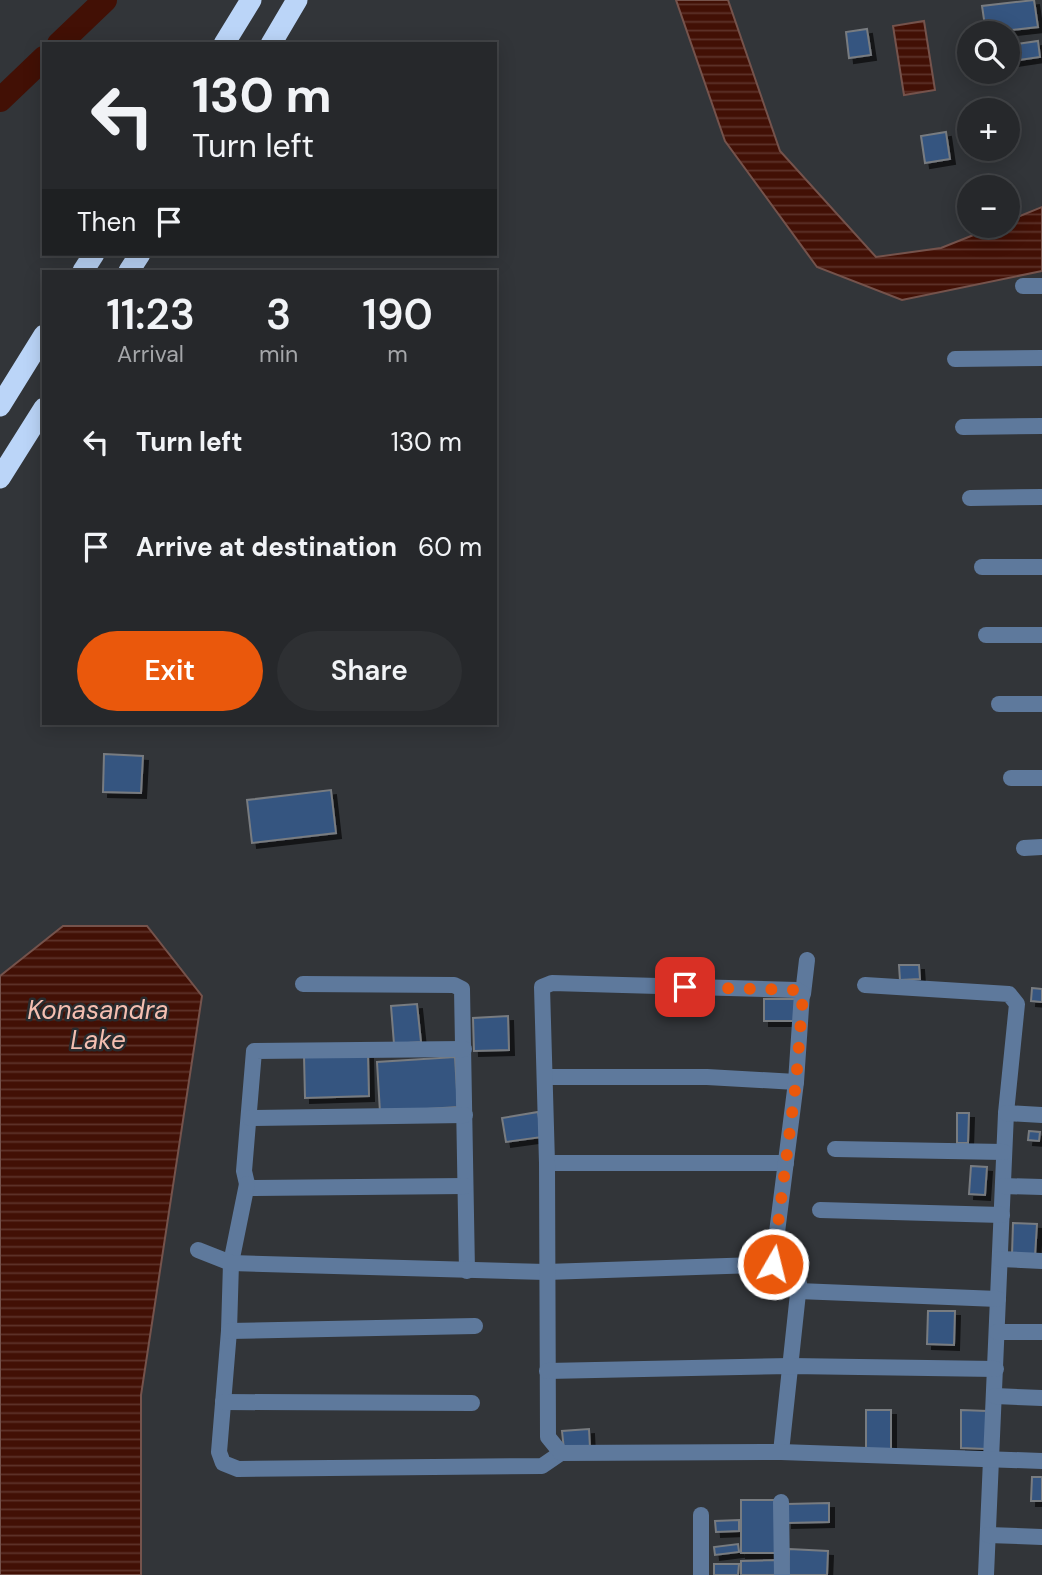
<!DOCTYPE html>
<meta charset="utf-8">
<style>
body{margin:0;font-family:"DM Sans",sans-serif;background:#2e3033;color:#f1f3f6;height:100vh;display:flex;flex-direction:column;font-size:26px;white-space:nowrap}
*{box-sizing:border-box;margin:0}
p{font-size:23px;color:#a4a6a9}
.icon{flex:none;width:38px;height:38px;fill:none;stroke:currentColor;stroke-width:2;stroke-linecap:round;stroke-linejoin:round}
.map{position:relative;flex:1;overflow:hidden}
.details{position:absolute;left:42px;top:270px;width:455px;height:455px;display:flex;flex-direction:column;background:#26282b;border-radius:0px;box-shadow:0 4px 18px #0003,0 0 0 2px #424447}
.details>*{flex:none}
.hud{position:absolute;left:42px;top:42px;width:455px;height:214px;border-radius:0px;box-shadow:0 4px 18px #0003,0 0 0 2px #424447;background:#26282b;color:#f1f3f6;overflow:hidden}
.controls{position:absolute;left:957px;top:21px;display:grid;gap:14px}
.controls a{display:grid;place-items:center;width:63px;height:63px;border-radius:50%;background:#26282b;box-shadow:0 4px 18px #0003,0 0 0 2px #424447;font-size:35px}
.pin{position:absolute;display:grid;place-items:center;width:60px;height:60px;color:#fff;margin:-30px;border-radius:14px;box-shadow:0 4px 10px #0006}
.me{position:absolute;width:77px;margin:-38px;rotate:8deg;stroke-linejoin:round;filter:drop-shadow(0 0 5px #0008)}
.turn{display:flex;align-items:center;gap:24px;height:147px;padding:0 35px;font-size:32px}
.turn .icon{width:91px;height:91px;stroke-width:2.5}
.turn b{display:block;font-size:49px;line-height:60px}
.then{display:flex;align-items:center;height:66px;padding:0 35px;background:#0003;gap:14px;font-size:26px}
.eta{display:flex;justify-content:space-evenly;align-items:center;height:119px;text-align:center}
.eta b{font-size:42px;font-weight:600;line-height:49px}
.primary-button{display:flex;gap:14px;margin-top:auto;padding:14px 35px}
.primary-button a{flex:1;height:80px;border-radius:42px;background:#ea580c;color:#fff;font-size:28px;font-weight:600;line-height:80px;text-align:center}
.primary-button a+a{background:#2e3033;color:#f1f3f6}
ul{padding:0;list-style:none}
li{display:flex;align-items:center;gap:21px;height:105px;padding:0 35px}
li div{flex:1}
li b{display:block;font-size:26px}
li em{font-style:normal}
.map>svg:first-child{display:block}
</style>
<div class="map">
<svg width="1042" height="1575" viewBox="0 0 1042 1575">
<defs>
<pattern id="water-rules" width="6" height="5" patternUnits="userSpaceOnUse" patternTransform="scale(1.75)"><rect width="6" height="5" fill="#421005"/><path d="M0 2.5h6" fill="none" stroke="#5e332a"/></pattern>
<filter id="shadow"><feDropShadow dx="5" dy="5" stdDeviation="0" flood-color="#0009"/></filter>
</defs>
<rect width="100%" height="100%" fill="#323539"/>
<g fill="url(#water-rules)" stroke="#75534c" stroke-width="2">
<polygon points="676,0 728,0 780,151 876,257 941,248 996,226 1008,226 1008,221 1042,207 1042,271 902,300 817,267 725,141"/>
<polygon points="924,21 935,90 904,95 893,26"/>
<polygon points="63,926 147,926 202,996 141,1395 141,1575 0,1575 0,976"/>
</g>
<g fill="none" stroke-linecap="round" stroke-linejoin="round">
<g stroke="#421005" stroke-width="24">
<polyline points="59,44 105,0"/>
<polyline points="0,100 44,58"/>
</g>
</g>
<g fill="#345580" stroke="#787b80" stroke-width="2" filter="url(#shadow)">
<polygon points="1034,0 1038,27 986,33 982,6"/>
<polygon points="867,29 871,55 849,58 846,32"/>
<polygon points="1038,41 1040,57 1012,61 1010,45"/>
<polygon points="946,132 950,159 925,163 921,136"/>
<polygon points="104,754 143,756 141,793 103,792"/>
<polygon points="331,790 336,833 252,843 247,800"/>
<polygon points="899,965 919,965 920,979 900,980"/>
<polygon points="1032,988 1042,989 1042,1002 1031,1001"/>
<polygon points="764,999 796,999 797,1021 764,1021"/>
<polygon points="417,1004 421,1042 394,1044 391,1006"/>
<polygon points="508,1016 509,1050 474,1051 473,1018"/>
<polygon points="368,1054 369,1096 305,1098 304,1055"/>
<polygon points="455,1057 458,1107 380,1112 377,1062"/>
<polygon points="538,1112 542,1137 506,1142 502,1118"/>
<polygon points="957,1113 969,1113 968,1143 957,1143"/>
<polygon points="1029,1131 1040,1132 1039,1141 1028,1140"/>
<polygon points="971,1166 987,1167 985,1195 969,1194"/>
<polygon points="1013,1223 1037,1224 1035,1256 1012,1255"/>
<polygon points="928,1311 955,1311 954,1345 927,1344"/>
<polygon points="866,1410 891,1410 891,1454 866,1453"/>
<polygon points="961,1410 987,1411 987,1449 961,1448"/>
<polygon points="589,1429 590,1448 564,1450 562,1431"/>
<polygon points="1032,1477 1042,1477 1042,1501 1031,1501"/>
<rect x="741" y="1500" width="34" height="53"/>
<polygon points="829,1503 829,1522 787,1523 787,1504"/>
<polygon points="739,1520 739,1531 716,1532 715,1521"/>
<polygon points="738,1544 739,1552 715,1555 714,1547"/>
<polygon points="789,1549 828,1551 827,1575 788,1575"/>
<polygon points="779,1560 780,1575 741,1575 741,1561"/>
<polygon points="714,1564 739,1564 738,1575 714,1575"/>
</g>
<g fill="none" stroke-linecap="round" stroke-linejoin="round">
<g stroke="#5e799c" stroke-width="16">
<polyline points="1023,286 1042,286"/>
<polyline points="955,359 1042,358"/>
<polyline points="963,427 1042,426"/>
<polyline points="970,498 1042,497"/>
<polyline points="982,567 1042,567"/>
<polyline points="986,635 1042,635"/>
<polyline points="999,704 1042,704"/>
<polyline points="1011,778 1042,778"/>
<polyline points="1024,848 1042,847"/>
<polyline points="303,984 454,985 462,989 467,1271"/>
<polyline points="865,985 1009,994 1017,1004 1006,1113 986,1575"/>
<polyline points="803,994 807,960"/>
<polyline points="464,1049 254,1051 244,1171 247,1184 252,1188 465,1186"/>
<polyline points="546,1077 707,1077 796,1082"/>
<polyline points="1006,1113 1042,1115"/>
<polyline points="250,1118 465,1115"/>
<polyline points="835,1149 1004,1152"/>
<polyline points="547,1163 786,1163"/>
<polyline points="247,1184 231,1263 229,1331 219,1452 223,1463 238,1469 542,1466 561,1453"/>
<polyline points="1003,1186 1042,1187"/>
<polyline points="820,1210 1002,1215"/>
<polyline points="198,1250 231,1263 546,1272 788,1264 795,1268 799,1284 781,1452"/>
<polyline points="1000,1259 1042,1261"/>
<polyline points="773,1264 796,1082 802,993 797,990 552,983 542,987 547,1163 548,1437 561,1453 781,1452 1042,1461"/>
<polyline points="798,1291 998,1299"/>
<polyline points="229,1331 475,1326"/>
<polyline points="997,1332 1042,1332"/>
<polyline points="547,1371 791,1366 996,1369"/>
<polyline points="995,1396 1042,1398"/>
<polyline points="223,1402 472,1403"/>
<polyline points="781,1502 782,1575"/>
<polyline points="988,1535 1042,1537"/>
<polyline points="701,1575 701,1515"/>
</g>
<g stroke="#bbd5f8" stroke-width="21">
<polyline points="224,44 251,0"/>
<polyline points="271,44 297,0"/>
<polyline points="83,271 94,254"/>
<polyline points="129,271 140,254"/>
<polyline points="0,406 44,335"/>
<polyline points="0,478 44,408"/>
</g>
</g>
<g fill="none" stroke-linecap="round" stroke-linejoin="round">
<polyline stroke="#ea580c" stroke-width="12" stroke-dasharray="0 21.6" points="685,987 797,990 803,995 796,1082 773,1264"/>
</g>
<g text-anchor="middle" stroke-width="5" stroke-linejoin="round" paint-order="stroke">
<g font-size="26" font-style="italic" fill="#f4beb0" stroke="#282b2e">
<text x="98" y="1019">Konasandra<tspan x="98" dy="30">Lake</tspan></text>
</g>
</g>
</svg>
<div class="controls">
<a><svg class="icon" aria-label="search" viewBox="0 0 24 24"><circle cx="10" cy="10" r="6"/><path d="M15 15l6 6"/></svg></a>
<a>+</a>
<a>−</a>
</div>
<div class="pin" style="left:685px;top:987px;background:#d93025"><svg class="icon" aria-label="arrive" viewBox="0 0 24 24"><path d="M6 21V4h12l-3 4 3 4H6"/></svg></div>
<svg class="me" style="left:773px;top:1264px" viewBox="-20 -20 40 40"><circle r="17" fill="#ea580c" stroke="#fff" stroke-width="3"/><path d="M0-11L8 9 0 5-8 9z" fill="#fff"/></svg>
<div class="hud">
<div class="turn"><svg class="icon" aria-label="left" viewBox="0 0 24 24"><path d="M17 20v-9H6M10 6l-5 5 5 5"/></svg><div><b>130 m</b>Turn left</div></div>
<div class="then">Then<svg class="icon" aria-label="arrive" viewBox="0 0 24 24"><path d="M6 21V4h12l-3 4 3 4H6"/></svg></div>
</div>
<section class="details">
<div class="eta">
<div><b>11:23</b><p>Arrival</p></div>
<div><b>3</b><p>min</p></div>
<div><b>190</b><p>m</p></div>
</div>
<ul>
<li><svg class="icon" aria-label="left" viewBox="0 0 24 24"><path d="M17 20v-9H6M10 6l-5 5 5 5"/></svg><div><b>Turn left</b></div><em>130 m</em></li>
<li><svg class="icon" aria-label="arrive" viewBox="0 0 24 24"><path d="M6 21V4h12l-3 4 3 4H6"/></svg><div><b>Arrive at destination</b></div><em>60 m</em></li>
</ul>
<div class="primary-button"><a>Exit</a><a>Share</a></div>
</section>
</div>
